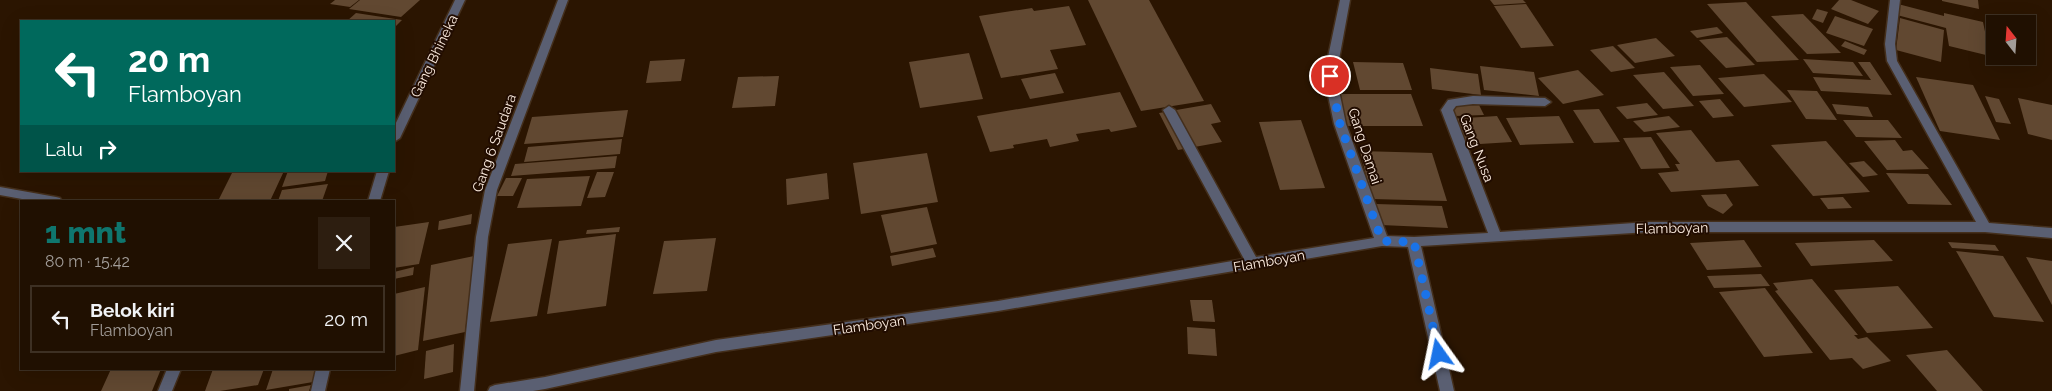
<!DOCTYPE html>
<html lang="id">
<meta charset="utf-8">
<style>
body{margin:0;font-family:Raleway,sans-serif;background:#2d1e10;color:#f1f3f6;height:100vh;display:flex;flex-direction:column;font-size:19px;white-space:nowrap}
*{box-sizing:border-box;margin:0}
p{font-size:16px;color:#a29d99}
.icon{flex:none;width:28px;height:28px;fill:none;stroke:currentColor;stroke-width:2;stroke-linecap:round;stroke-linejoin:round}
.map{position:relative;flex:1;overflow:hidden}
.sheet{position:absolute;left:20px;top:200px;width:375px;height:170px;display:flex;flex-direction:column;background:#201001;border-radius:0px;box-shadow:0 5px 20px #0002,0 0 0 1px #3d3023}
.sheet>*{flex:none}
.hud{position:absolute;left:20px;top:20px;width:375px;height:152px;border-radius:0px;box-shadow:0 5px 20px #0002,0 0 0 1px #3d3023;background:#00695c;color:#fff;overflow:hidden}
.needle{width:32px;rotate:343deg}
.buttons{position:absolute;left:1986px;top:15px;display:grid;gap:10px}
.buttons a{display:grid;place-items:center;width:50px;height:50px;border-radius:0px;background:#201001;box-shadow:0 5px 20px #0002,0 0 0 1px #3d3023;font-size:25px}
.pin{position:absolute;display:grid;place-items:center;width:42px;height:42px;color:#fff;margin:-21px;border:2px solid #fff;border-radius:50%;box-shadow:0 1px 5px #0007}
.me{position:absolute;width:55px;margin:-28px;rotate:348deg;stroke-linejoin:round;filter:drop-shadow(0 0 4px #0008)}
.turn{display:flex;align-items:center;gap:18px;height:105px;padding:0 25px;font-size:22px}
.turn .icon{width:65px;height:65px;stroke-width:2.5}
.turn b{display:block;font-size:35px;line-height:42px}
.then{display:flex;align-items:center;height:48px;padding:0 25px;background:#0003;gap:10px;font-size:19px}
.round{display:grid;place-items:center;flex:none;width:52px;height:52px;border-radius:0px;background:#2d1e10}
.overview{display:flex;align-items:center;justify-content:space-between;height:85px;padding:0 25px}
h1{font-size:30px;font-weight:800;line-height:38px;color:#0f766e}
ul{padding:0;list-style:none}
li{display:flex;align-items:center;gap:15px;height:68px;margin:0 10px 8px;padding:0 15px;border:2px solid #3d3023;border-radius:0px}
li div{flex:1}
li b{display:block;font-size:19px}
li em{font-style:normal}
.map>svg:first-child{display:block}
</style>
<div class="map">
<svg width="2052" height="391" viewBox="0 0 2052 391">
<rect width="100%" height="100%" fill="#2b1501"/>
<g fill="#614831">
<polygon points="335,0 359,0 350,7 330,4"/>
<polygon points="360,0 420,0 401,17 349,9"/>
<polygon points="1088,0 1149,0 1204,101 1141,111"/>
<polygon points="1490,0 1523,0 1526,3 1494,5"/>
<polygon points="1839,0 1851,0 1879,11 1868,24 1831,9"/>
<polygon points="1942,0 1978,0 1979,9 1942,1"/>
<polygon points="1746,2 1799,60 1757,62 1707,4"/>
<polygon points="1526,4 1554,46 1521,48 1494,6"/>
<polygon points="1898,4 1944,16 1944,13 1983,22 1990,56 1949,46 1946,28 1897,15"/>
<polygon points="1069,6 1086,45 1050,50 1058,69 1001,78 979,16 1032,8 1034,11"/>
<polygon points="1817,9 1828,12 1823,23 1812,19"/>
<polygon points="356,13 402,20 394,28 394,21 347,21"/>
<polygon points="1803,14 1841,53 1807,54 1771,16"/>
<polygon points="1835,16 1873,29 1864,46 1826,33"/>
<polygon points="1900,18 1944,30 1941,62 1896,50"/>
<polygon points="1717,27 1723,33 1697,38 1690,31"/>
<polygon points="1727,37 1755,65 1726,68 1699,40"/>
<polygon points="1656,38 1675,56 1635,63 1617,45"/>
<polygon points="1845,41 1867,50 1864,55 1841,46"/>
<polygon points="1613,46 1635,68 1611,72 1590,50"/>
<polygon points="969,53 983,99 920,108 909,62"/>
<polygon points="685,59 681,81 646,83 650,61"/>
<polygon points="1803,59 1853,62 1863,76 1813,73"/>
<polygon points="1353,62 1403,63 1412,90 1360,90"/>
<polygon points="1858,62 1870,62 1892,95 1821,91 1813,77 1871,80"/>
<polygon points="1700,65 1724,94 1693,96 1670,67"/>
<polygon points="1480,66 1534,72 1539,96 1484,90"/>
<polygon points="1430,68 1478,74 1481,95 1432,89"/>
<polygon points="1578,70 1604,95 1563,104 1538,78"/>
<polygon points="1664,72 1694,106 1663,109 1633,75"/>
<polygon points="1055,73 1064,93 1030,99 1021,79"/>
<polygon points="1764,74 1792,102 1744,107 1718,78"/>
<polygon points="779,76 775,106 732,108 738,77"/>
<polygon points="1916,77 1973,85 2000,140 1940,131"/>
<polygon points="1787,90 1817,91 1837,120 1806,119"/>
<polygon points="1120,92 1137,127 1111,132 1109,129 1076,134 1079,141 1050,147 1047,139 1013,145 1014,148 990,152 977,116"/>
<polygon points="1337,94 1411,94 1423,126 1347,126"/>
<polygon points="1985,96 1999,99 2011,124 1996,122"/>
<polygon points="2018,98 2052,105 2052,140 2028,134"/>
<polygon points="1720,99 1734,116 1713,118 1699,101"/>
<polygon points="1647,103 1658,115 1627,119 1616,107"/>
<polygon points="1211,104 1221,122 1211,124 1222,142 1178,150 1159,113"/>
<polygon points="1832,104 1868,107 1873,117 1837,114"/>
<polygon points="1479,105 1484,115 1455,116 1450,106"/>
<polygon points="1599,109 1620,142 1594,143 1573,110"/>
<polygon points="628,110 623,137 524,144 532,117"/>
<polygon points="1497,116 1512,142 1464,145 1450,119"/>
<polygon points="1559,116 1574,143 1520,145 1506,118"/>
<polygon points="1669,116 1680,127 1644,132 1633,121"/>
<polygon points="1301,120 1325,188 1280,190 1259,122"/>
<polygon points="1843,120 1888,120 1902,138 1856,137"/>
<polygon points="1691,130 1716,162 1739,160 1759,186 1671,192 1658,173 1679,171 1675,164 1680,164 1656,133"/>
<polygon points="1651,137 1670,168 1641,169 1623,138"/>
<polygon points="622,139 620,154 524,162 528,147"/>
<polygon points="1895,140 1903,151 1912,150 1929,169 1887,170 1864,141"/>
<polygon points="1826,141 1870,192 1813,196 1771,145"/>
<polygon points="1360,151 1432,153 1447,201 1372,199"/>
<polygon points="927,153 938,202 861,214 853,163"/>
<polygon points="617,156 615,168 511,176 515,164"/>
<polygon points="1864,161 1878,175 1863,177 1849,163"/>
<polygon points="249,171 284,171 270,201 218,201 232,173"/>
<polygon points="288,171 328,171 325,181 282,187"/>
<polygon points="597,172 614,172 605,197 587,198"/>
<polygon points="827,173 829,199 787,205 786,179"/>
<polygon points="1886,173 1928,174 1952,205 1908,204"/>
<polygon points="590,176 581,206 517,208 527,179"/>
<polygon points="506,178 522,178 513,196 497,196"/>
<polygon points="328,184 322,201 278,201 282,190"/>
<polygon points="1726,194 1733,205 1723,214 1708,206 1701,195"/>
<polygon points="1843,197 1852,208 1828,209 1820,198"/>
<polygon points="1376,204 1442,206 1448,228 1381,225"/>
<polygon points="927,207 937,244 891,253 881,215"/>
<polygon points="472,214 471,224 438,230 439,221"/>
<polygon points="429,222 419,264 394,268 394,227"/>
<polygon points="620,227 619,232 586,234 587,230"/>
<polygon points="616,234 606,306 547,314 559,241"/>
<polygon points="716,238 707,291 653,294 664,241"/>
<polygon points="552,239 537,316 490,322 508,244"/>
<polygon points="1744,240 1762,267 1707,270 1690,243"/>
<polygon points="1874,240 1893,261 1811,266 1795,243"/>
<polygon points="1948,242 1995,245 1999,251 1952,248"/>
<polygon points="933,248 936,257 892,266 890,256"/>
<polygon points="1956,251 2003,256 2044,322 1994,317"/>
<polygon points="474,256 465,332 423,341 431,265"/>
<polygon points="2026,257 2052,261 2052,305"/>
<polygon points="414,267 413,275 394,279 394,272"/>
<polygon points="1761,274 1770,286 1714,288 1707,276"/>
<polygon points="1812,279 1858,335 1854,335 1858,339 1867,337 1891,361 1863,369 1852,358 1830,360 1775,291 1778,290 1773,283"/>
<polygon points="1898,286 1933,328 1867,333 1834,290"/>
<polygon points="425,287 418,350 394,356 394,294"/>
<polygon points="1765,288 1813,353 1764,357 1719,292"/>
<polygon points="1190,300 1212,300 1215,322 1193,321"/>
<polygon points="1187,327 1215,329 1217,356 1188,354"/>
<polygon points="454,344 453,372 424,379 426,351"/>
<polygon points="1947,350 1983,391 1937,391 1906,355"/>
<polygon points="111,369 161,369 152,391 101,391"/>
<polygon points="213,369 264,369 258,385 220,391 205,391"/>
<polygon points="273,369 316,369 313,382 266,390"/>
<polygon points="311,385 309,391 289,391 289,389"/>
</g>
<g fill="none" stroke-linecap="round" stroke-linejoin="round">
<defs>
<g id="minor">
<polygon points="455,0 465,0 400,138 394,142 394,127"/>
<polygon points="558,0 568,0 497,190 488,237 474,391 460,391 476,237 485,190"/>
<polygon points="1340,0 1350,0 1336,76 1346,124 1387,236 1414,237 1488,233 1441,110 1448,100 1473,96 1545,98 1551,102 1545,106 1473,104 1456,106 1453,110 1500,232 1649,222 1976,222 1887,61 1885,44 1890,0 1900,0 1895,44 1897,61 1989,223 2052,228 2052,238 1985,232 1649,232 1421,246 1454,391 1440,391 1408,247 1382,246 998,311 716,352 545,389 533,391 488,391 490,387 495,385 545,377 716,340 998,301 1244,259 1163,110 1169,106 1175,110 1256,257 1374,238 1334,124 1324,76"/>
<polygon points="377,171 389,171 380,201 368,201"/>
<polygon points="0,187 56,197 60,198 62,201 33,201 0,195"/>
<polygon points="167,369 181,369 172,391 158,391"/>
<polygon points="316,369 330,369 325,391 311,391"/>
</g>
</defs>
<use href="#minor" stroke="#442f1c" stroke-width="3"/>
<use href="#minor" fill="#5a5f72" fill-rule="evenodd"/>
</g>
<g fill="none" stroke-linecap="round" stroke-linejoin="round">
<polyline stroke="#1a73e8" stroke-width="9" stroke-dasharray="0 16.2" points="1330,76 1340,124 1382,241 1414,242 1439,354"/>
</g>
<g text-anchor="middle" stroke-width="4" stroke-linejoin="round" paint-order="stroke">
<g font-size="14" fill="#fcecdf" stroke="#210c00">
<text transform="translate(434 56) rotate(-64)" y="5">Gang Bhineka</text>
<text transform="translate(494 143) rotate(-70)" y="5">Gang 6 Saudara</text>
<text transform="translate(1365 146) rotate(72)" y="5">Gang Damai</text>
<text transform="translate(1477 148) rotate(69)" y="5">Gang Nusa</text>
<text transform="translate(1672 228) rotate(-1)" y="5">Flamboyan</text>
<text transform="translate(1269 261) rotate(-10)" y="5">Flamboyan</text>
<text transform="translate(869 325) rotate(-8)" y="5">Flamboyan</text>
</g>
</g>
</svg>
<div class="buttons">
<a><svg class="needle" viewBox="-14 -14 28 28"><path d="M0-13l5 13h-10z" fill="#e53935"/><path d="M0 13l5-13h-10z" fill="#a29d99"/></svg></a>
</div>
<div class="pin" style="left:1330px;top:76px;background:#d93025"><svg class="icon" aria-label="arrive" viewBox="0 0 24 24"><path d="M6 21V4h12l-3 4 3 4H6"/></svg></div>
<svg class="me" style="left:1439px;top:354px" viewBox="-20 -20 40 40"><path d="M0-17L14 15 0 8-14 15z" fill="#1a73e8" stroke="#fff" stroke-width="4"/></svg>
<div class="hud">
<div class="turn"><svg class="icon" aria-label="left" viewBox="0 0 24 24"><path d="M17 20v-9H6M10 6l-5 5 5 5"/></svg><div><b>20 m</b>Flamboyan</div></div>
<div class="then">Lalu<svg class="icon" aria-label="right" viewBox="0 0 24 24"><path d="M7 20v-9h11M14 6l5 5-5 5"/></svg></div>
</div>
<section class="sheet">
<div class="overview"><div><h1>1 mnt</h1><p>80 m · 15:42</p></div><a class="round"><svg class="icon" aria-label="close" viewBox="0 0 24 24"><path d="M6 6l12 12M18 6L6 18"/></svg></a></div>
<ul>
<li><svg class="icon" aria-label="left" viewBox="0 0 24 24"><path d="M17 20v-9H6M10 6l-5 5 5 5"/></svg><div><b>Belok kiri</b><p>Flamboyan</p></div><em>20 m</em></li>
</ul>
</section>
</div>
